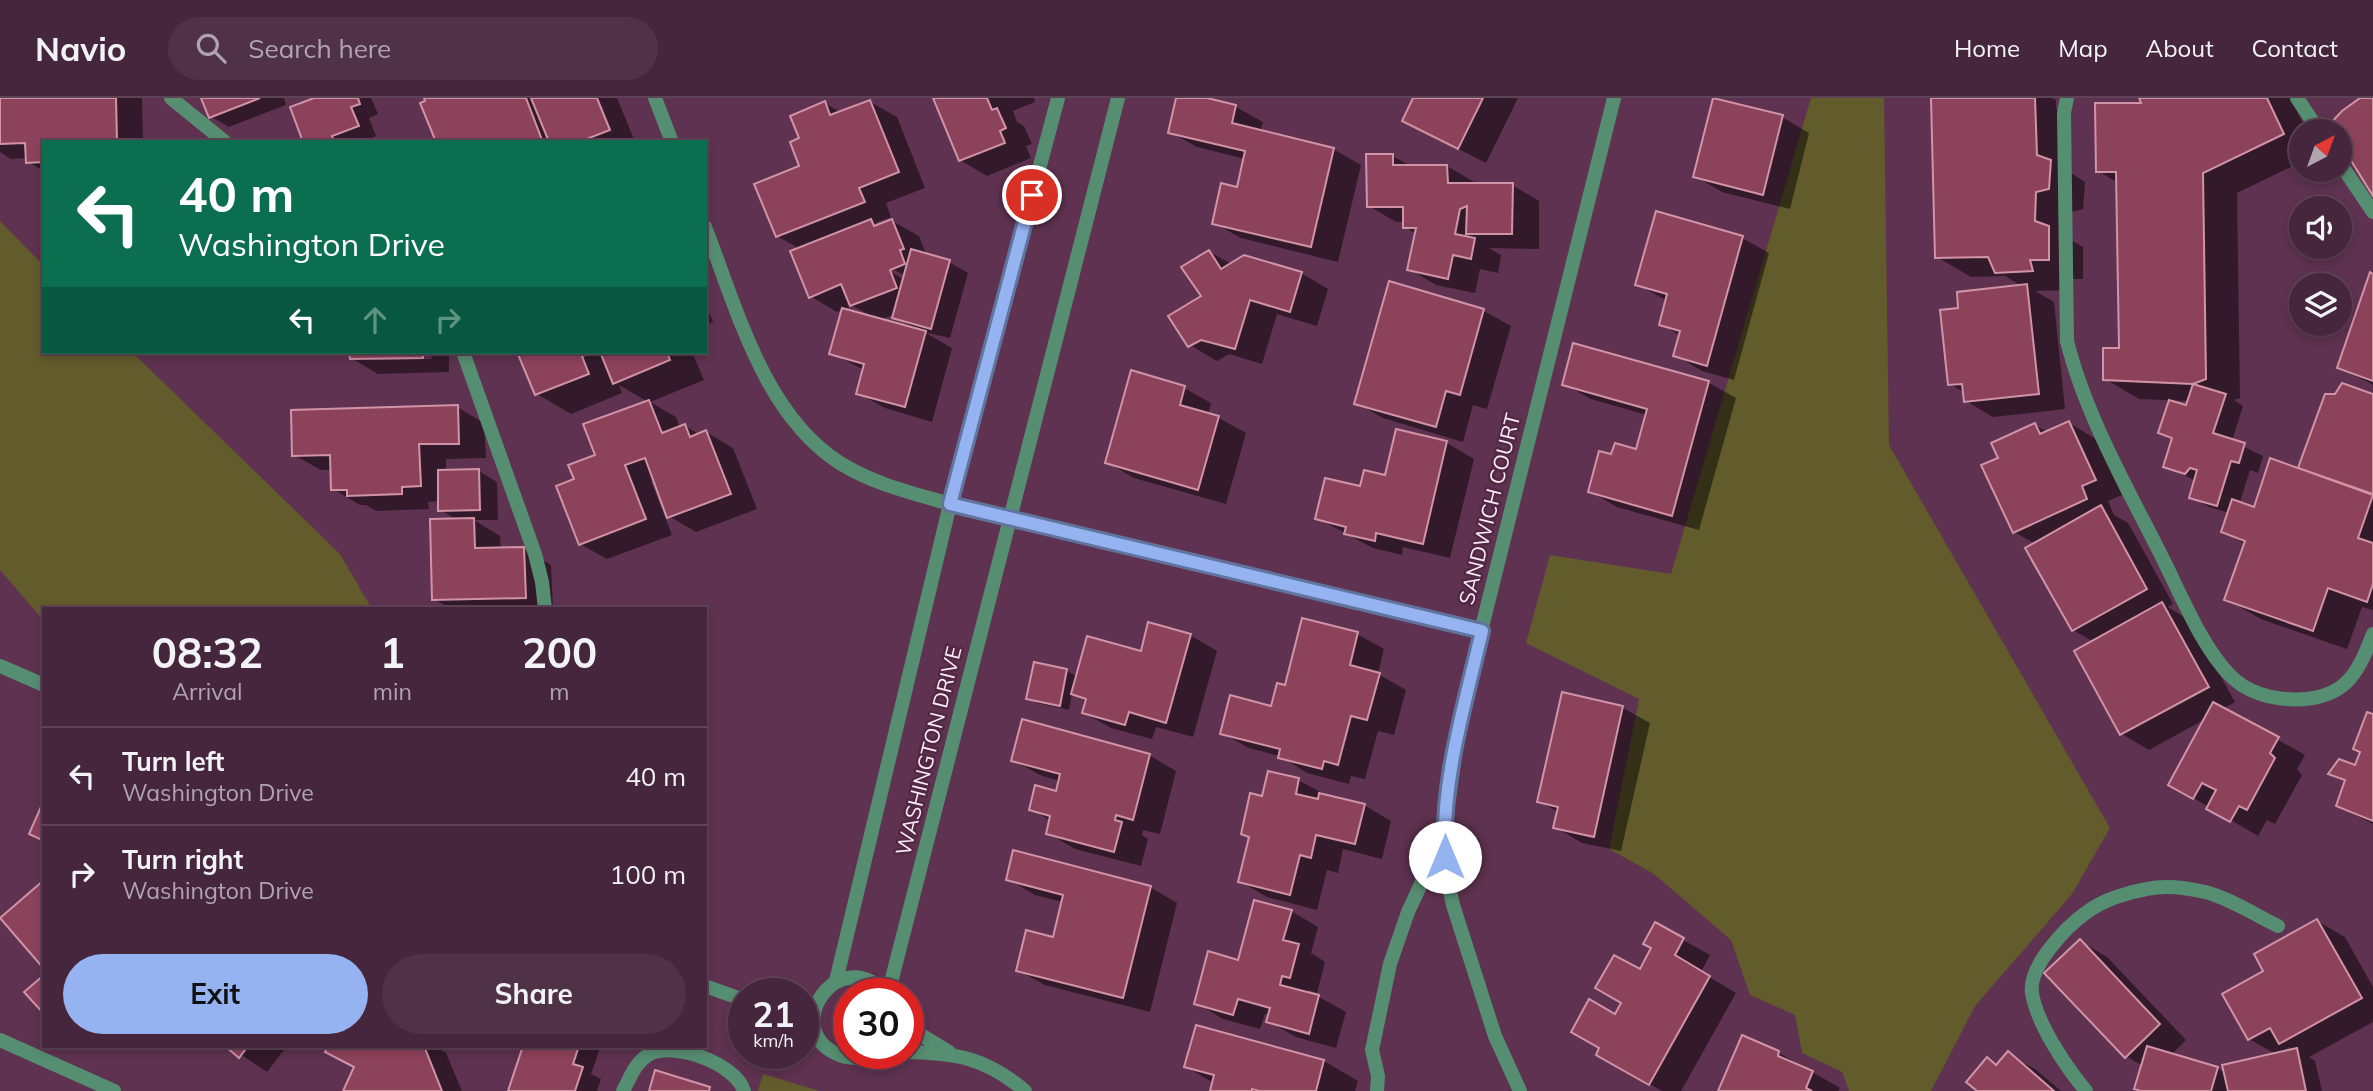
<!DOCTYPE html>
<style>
body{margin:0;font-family:Mulish,sans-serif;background:#503247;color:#f1f3f6;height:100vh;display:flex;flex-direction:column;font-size:26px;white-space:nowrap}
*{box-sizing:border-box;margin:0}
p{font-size:23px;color:#b0a5af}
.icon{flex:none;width:38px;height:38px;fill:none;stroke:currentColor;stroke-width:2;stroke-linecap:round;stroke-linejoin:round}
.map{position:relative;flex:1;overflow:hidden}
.side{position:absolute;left:42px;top:509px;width:665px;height:441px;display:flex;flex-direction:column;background:#46263c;border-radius:0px;box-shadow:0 4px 10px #0003,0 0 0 2px #5e4356}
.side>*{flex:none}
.banner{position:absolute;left:42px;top:42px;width:665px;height:214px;border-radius:0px;box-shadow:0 4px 10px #0003,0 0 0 2px #5e4356;background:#0b6e4f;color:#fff;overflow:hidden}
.needle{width:46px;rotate:41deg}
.controls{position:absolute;left:2289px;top:21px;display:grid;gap:14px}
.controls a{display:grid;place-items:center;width:63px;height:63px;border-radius:50%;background:#46263c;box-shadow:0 4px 10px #0003,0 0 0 2px #5e4356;font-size:35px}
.speed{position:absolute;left:728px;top:880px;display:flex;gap:14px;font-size:35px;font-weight:700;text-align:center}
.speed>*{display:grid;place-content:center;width:91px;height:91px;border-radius:50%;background:#46263c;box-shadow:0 4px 10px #0003,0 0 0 2px #5e4356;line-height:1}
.speed small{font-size:18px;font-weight:400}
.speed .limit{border:10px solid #d22;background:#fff;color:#111}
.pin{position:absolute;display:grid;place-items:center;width:60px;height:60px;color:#fff;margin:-30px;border:4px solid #fff;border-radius:50%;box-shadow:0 2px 7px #0007}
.me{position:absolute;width:77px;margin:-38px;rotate:0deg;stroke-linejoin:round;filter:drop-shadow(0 0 5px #0008)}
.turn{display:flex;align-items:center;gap:24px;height:147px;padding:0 21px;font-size:32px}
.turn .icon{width:91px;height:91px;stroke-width:2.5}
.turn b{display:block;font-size:49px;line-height:60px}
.lanes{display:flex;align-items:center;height:66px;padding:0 21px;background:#0003;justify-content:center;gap:35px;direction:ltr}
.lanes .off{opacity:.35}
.eta{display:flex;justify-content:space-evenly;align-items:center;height:119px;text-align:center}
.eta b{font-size:42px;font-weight:700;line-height:49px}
.cta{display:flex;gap:14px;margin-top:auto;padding:14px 21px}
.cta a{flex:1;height:80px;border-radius:42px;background:#95b2f1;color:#111;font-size:28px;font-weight:700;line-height:80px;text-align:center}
.cta a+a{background:#503247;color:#f1f3f6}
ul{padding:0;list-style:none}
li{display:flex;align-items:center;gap:21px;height:98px;padding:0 21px;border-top:2px solid #5e4356}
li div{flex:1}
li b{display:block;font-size:26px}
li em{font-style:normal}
header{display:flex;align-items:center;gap:42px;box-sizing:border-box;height:98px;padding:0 35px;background:#46263c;border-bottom:2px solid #5e4356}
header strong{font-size:33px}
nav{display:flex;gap:38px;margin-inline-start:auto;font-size:24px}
.search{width:490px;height:63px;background:#503247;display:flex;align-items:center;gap:18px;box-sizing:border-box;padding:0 24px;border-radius:38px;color:#b0a5af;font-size:26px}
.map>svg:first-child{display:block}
</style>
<header>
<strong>Navio</strong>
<div class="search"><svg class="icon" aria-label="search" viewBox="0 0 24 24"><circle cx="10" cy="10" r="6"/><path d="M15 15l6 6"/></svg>Search here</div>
<nav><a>Home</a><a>Map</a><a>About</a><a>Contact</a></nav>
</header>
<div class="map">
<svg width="2373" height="993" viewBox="0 0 2373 993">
<rect width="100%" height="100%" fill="#5e3250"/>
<g fill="#625b2b">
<polygon points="1811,0 1884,0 1889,347 2110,730 2072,796 1975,908 1931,993 1849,993 1842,974 1802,955 1795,917 1750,897 1731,842 1654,776 1609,751 1639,601 1526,545 1550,457 1671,476"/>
<polygon points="0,123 44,168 44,254 132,254 340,456 372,511 44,511 44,523 0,472"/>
<polygon points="763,976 820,993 758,993"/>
</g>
<g fill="#0007" fill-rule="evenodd">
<polygon points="0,0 142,0 143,44 44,44 44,73 28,64 27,60 11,61 0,54"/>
<polygon points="203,0 284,0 286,7 229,29 210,18"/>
<polygon points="319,0 371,0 378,16 369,20 376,38 361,44 305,44"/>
<polygon points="426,0 617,0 635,44 437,44"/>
<polygon points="935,0 1034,0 1035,4 1013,13 1017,24 1024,28 1032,46 1026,48 1031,60 987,78 960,62"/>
<polygon points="1178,0 1200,0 1236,9 1263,24 1260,34 1333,51 1361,67 1338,164 1241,140 1214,125 1239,91 1245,61 1197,49 1170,34"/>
<polygon points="1415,0 1518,0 1486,65 1431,37"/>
<polygon points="1933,0 2052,0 2056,2 2056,11 2069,18 2071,75 2085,84 2083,111 2070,114 2069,141 2083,149 2083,181 2063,181 2067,192 2035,193 2054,204 2065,311 1993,319 1966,303 1965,295 1950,286 1960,212 2023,189 2005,178 1971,179 1937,159"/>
<polygon points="2141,0 2290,0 2307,33 2301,33 2301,64 2237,95 2240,300 2234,302 2243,308 2232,343 2263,358 2258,375 2250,372 2240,404 2255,411 2306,375 2307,373 2300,369 2373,298 2373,512 2362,509 2347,551 2261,521 2226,501 2246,447 2223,433 2229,415 2209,409 2191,399 2196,383 2165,368 2173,342 2160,334 2188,309 2190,303 2139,301 2105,281 2121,252 2118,85 2098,73 2144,6"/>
<path d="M870 4 897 19 925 90 886 105 891 119 875 125 879 128 892 123 919 138 927 158 949 164 968 175 950 240 924 234 952 250 932 324 885 310 858 295 864 272 831 255 873 219 853 208 837 214 810 198 800 151 777 138 802 69 801 42 825 5 841 15ZM884 166 905 178V182L882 169ZM895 216 894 219 914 230 880 222Z"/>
<polygon points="1782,19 1809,35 1790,111 1722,94 1695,78"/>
<polygon points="1392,58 1411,68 1447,68 1474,84 1474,87 1512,87 1539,103 1539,151 1489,150 1501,157 1498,175 1480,171 1475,195 1436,187 1409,171 1416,136 1405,129 1405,124 1396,124 1369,108"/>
<polygon points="1742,140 1769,155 1734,282 1702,273 1675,257 1681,238 1661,226 1667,203 1637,186"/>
<polygon points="1209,154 1232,166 1301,175 1328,191 1317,228 1277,216 1262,266 1229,256 1217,263 1190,247 1203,199"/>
<polygon points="2373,177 2373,287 2339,269"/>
<polygon points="1390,185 1484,213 1511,228 1487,311 1473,307 1463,344 1383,320 1356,305"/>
<polygon points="705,205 713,224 705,227"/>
<polygon points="1574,247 1709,285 1736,300 1699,432 1617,409 1590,393 1612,359 1637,353 1647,317 1591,301 1564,286"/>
<path d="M348 254H449V274L378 276 351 260V255ZM431 258 432 261 374 262 371 259Z"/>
<polygon points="519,254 692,254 704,282 650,304 676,319 680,330 685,328 700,337 706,334 733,350 757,411 696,434 669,418 655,382 651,383 672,437 607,461 580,446 576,382 648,304 619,287 622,295 571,316 537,296"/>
<polygon points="1184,290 1211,305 1208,317 1219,320 1246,335 1226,406 1134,380 1107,364"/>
<polygon points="457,309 484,325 486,360 446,361 446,373 479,373 497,384 498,422 474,422 500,438 501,451 524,451 551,467 553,511 452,511 434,501 458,422 440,412 440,403 428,404 429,411 376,413 366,407 360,407 333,391 333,372 321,372 294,357"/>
<polygon points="2069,325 2096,341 2122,397 2108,403 2114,417 2128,425 2173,506 2168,509 2189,522 2235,604 2223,611 2305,657 2297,671 2302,677 2275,726 2267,722 2258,738 2170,686 2207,620 2149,652 2122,636 2076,554 2094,544 2073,532 2036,446 2014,434 2000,360 2035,327 2049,335"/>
<polygon points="1397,333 1447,345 1474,361 1450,460 1403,449 1402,457 1373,450 1317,420 1361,390 1386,379"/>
<polygon points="1357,536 1384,551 1378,576 1406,592 1394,637 1378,633 1365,681 1351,678 1349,686 1307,675 1280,658 1249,650 1222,635 1272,610"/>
<polygon points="1190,537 1217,553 1193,639 1156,629 1152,641 1111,630 1084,615 1087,604 1072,595 1069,612 1037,605 1028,600 1067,573 1078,579"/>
<polygon points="1563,596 1623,610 1650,625 1621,753 1582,745 1555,729 1558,714 1539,703"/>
<polygon points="2373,618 2373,726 2338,708 2346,684 2330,675 2356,669"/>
<polygon points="1149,657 1176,673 1160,736 1143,732 1142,737 1148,741 1141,768 1075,751 1048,735 1051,723 1031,711 1057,695 1060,683 1040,677 1013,662"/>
<polygon points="1298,682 1326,697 1364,707 1391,723 1382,761 1343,751 1338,775 1327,772 1317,812 1267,799 1240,783 1263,700"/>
<polygon points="1008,781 1150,789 1177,805 1150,914 1045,887 1018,872 1054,841 1063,804 1035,797"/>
<polygon points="1291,813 1318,829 1311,855 1325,864 1317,895 1309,892 1309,896 1319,899 1346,914 1336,950 1296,939 1268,923 1270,917 1265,916 1260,931 1223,921 1196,905"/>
<path d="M2317 823 2345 839 2373 889V924L2309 959 2315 963 2322 993H2141L2143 968 2126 958 2080 843 2107 859 2186 942 2171 957 2217 970 2225 975 2276 956 2249 941 2266 874ZM2289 949 2294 952 2280 955Z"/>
<polygon points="1656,827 1710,857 1701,874 1736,895 1681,993 1662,993 1598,957 1615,918 1653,850"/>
<polygon points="1743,939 1779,955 1840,990 1838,993 1720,993"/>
<polygon points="228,948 287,948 267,974"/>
<polygon points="330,948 435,948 446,955 462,993 345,993 356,970"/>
<polygon points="525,948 590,948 599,953 591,976 601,981 597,993 510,993"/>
<polygon points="2008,956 2035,971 2061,993 1980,993 1988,961 1998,967"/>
<polygon points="1324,963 1358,983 1355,993 1212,993 1214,985 1186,969"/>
</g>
<g fill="#8d425b" stroke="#d194a6" stroke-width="2">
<polygon points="0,0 116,0 117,44 44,44 44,64 26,65 25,45 0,46"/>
<polygon points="201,0 260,0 209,20"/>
<polygon points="314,0 358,0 360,6 351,9 359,28 332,38 334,44 303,44 290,9"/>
<polygon points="424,0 526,0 542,42 537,44 436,44 420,5 425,3"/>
<polygon points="531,0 597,0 610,32 579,44 549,44"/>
<polygon points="933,0 987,0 992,12 997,10 1006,30 1000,33 1005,45 959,63"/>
<polygon points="1176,0 1207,0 1236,7 1232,25 1334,50 1311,149 1212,126 1221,85 1237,89 1245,53 1168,35"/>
<polygon points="1413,0 1483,0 1458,51 1402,23"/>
<polygon points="1713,0 1783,17 1763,97 1693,79"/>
<polygon points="1931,0 2035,0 2037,57 2051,62 2049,91 2036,94 2035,123 2049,128 2049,162 2030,162 2033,173 1995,175 1988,159 1935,160"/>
<polygon points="2139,0 2267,0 2284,36 2203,75 2206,281 2193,286 2103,282 2103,250 2119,250 2116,74 2096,74 2095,5 2141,5"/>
<polygon points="2360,0 2373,0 2373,98 2340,45 2340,33 2332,33 2329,27 2342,13"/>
<polygon points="870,2 899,74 859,90 865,104 776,139 754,86 799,68 790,44 799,40 790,18 825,3 830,17"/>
<polygon points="1366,56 1393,56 1393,67 1447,67 1448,85 1513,85 1512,136 1466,136 1467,108 1460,111 1455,136 1475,140 1471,161 1453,157 1448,181 1407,172 1416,130 1403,130 1403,109 1367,109"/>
<polygon points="1656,113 1743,138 1707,268 1673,258 1680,233 1659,227 1667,196 1635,187"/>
<polygon points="871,121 874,128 892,121 904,151 900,152 905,166 890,172 897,190 850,208 841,186 809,200 790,153"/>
<polygon points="911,151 950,162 931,231 892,220"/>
<polygon points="1209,152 1221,171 1244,157 1302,174 1290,214 1250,202 1235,251 1201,242 1188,249 1168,218 1201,198 1181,169"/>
<polygon points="2370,174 2373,176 2373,283 2337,270"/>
<polygon points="1389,183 1484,211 1460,297 1446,293 1436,329 1354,306"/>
<polygon points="2027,186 2039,296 1964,304 1962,286 1948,287 1940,212 1958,210 1957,194"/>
<polygon points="842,210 926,233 905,309 856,296 864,266 829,256"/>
<polygon points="1573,245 1709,283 1672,418 1588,394 1599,353 1611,356 1615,345 1636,351 1647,311 1562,287"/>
<polygon points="349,254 423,254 423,260 350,261"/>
<polygon points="517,254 594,254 582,258 589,276 535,297"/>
<polygon points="600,254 667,254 670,262 613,286"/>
<polygon points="1131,272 1185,288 1180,307 1219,318 1198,392 1105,365"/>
<polygon points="2342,285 2373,296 2373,396 2298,370 2325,296 2335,296"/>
<polygon points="2193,286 2226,296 2213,335 2245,345 2239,365 2231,363 2217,408 2189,400 2197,372 2190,370 2185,376 2163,369 2172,340 2158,335 2169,302 2186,307"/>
<polygon points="649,302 662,335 685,326 690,339 706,332 731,396 667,420 645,360 625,367 646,421 579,447 556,388 574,381 568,367 595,357 583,326"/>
<polygon points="458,307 459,346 419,346 421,388 402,389 402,396 347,398 347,392 331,392 330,357 292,358 291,312"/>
<polygon points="2069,323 2096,382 2082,388 2087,401 2013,435 1981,367 1998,360 1991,345 2035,325 2040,336"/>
<polygon points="1396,331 1447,343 1423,446 1376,435 1375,443 1344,436 1346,429 1315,421 1325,380 1360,388 1364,372 1385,377"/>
<polygon points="2270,360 2373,397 2358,440 2373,445 2373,486 2367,504 2328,490 2313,533 2224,502 2245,443 2221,434 2232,401 2254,409"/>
<polygon points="479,371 480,412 438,413 438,372"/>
<polygon points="2101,407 2147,491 2072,533 2025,450"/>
<polygon points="474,420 475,450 524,449 526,500 432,502 430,421"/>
<polygon points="2162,504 2209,589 2120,637 2074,553"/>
<polygon points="1302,520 1358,534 1350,567 1380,575 1367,622 1351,618 1338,667 1324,663 1322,671 1278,660 1280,651 1220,636 1230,597 1271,608 1277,585 1285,587"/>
<polygon points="1148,524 1191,536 1166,625 1129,614 1125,627 1082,615 1086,601 1071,596 1087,538 1141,553"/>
<polygon points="1034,564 1067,571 1060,608 1026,601"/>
<polygon points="1562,594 1623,608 1594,739 1553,730 1558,709 1537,704"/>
<polygon points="2213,604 2279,639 2270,655 2275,660 2247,712 2239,708 2230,724 2206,711 2216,692 2202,685 2193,701 2168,687"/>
<polygon points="2367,614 2373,616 2373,723 2336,708 2345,682 2328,676 2339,661 2355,667 2360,654 2353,651"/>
<polygon points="1022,621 1150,656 1133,722 1116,717 1115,722 1122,724 1114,754 1046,736 1050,718 1029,712 1035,687 1056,693 1060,676 1011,663"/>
<polygon points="1268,673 1299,680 1296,696 1318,701 1319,695 1365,706 1355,746 1316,737 1311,760 1300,757 1290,797 1238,784 1249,739 1241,736 1250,695 1262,698"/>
<polygon points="44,702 44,743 29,736"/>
<polygon points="1013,752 1151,788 1123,900 1016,873 1026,832 1053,839 1063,797 1006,782"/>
<polygon points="44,782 44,871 0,820"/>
<polygon points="1254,802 1292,812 1283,842 1299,846 1290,880 1282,878 1280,887 1319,897 1309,936 1266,924 1270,910 1238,901 1233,917 1194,906 1208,853 1238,862"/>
<polygon points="2317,821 2362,900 2279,946 2270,930 2248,942 2222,896 2263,873 2254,856"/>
<polygon points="1655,824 1684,840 1675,857 1710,878 1649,987 1596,957 1599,950 1571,934 1589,901 1615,916 1621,905 1595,890 1614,857 1640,871 1651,850 1643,846"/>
<polygon points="2080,841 2160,926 2125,960 2044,875"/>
<polygon points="44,877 44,916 24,894"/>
<polygon points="1196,927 1324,962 1316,993 1259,993 1252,991 1252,993 1210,993 1214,977 1184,969"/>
<polygon points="1742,937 1779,953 1778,958 1813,973 1806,990 1812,993 1718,993"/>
<polygon points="225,948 248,948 239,960"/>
<polygon points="328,948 424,948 442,993 343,993 354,969 325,954"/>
<polygon points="523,948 579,948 573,966 583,969 575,993 508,993"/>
<polygon points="2147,948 2218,969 2211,993 2141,993 2134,991"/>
<polygon points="2297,950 2306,993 2228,993 2222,967"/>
<polygon points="2008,953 2054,993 1977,993 1966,984 1987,959 1996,967"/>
<polygon points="655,972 710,989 709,993 649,993"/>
</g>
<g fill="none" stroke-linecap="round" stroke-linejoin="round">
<g stroke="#568e71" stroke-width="14">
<polyline points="171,0 225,44"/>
<polyline points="655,0 672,44"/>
<path d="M2067 0 2064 15 2067 243C2086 319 2129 393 2164 463 2182 499 2205 556 2235 582 2254 598 2281 603 2306 601 2348 597 2359 572 2373 536"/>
<polyline points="2297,0 2319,33"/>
<polyline points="2340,65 2373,114"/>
<path d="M705 129C737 210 763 316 840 365 873 386 913 395 950 406L1481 533"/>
<polyline points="463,254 535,456 542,484 545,511"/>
<polyline points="0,568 44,587"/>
<polyline points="836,883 950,406 1058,0"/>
<polyline points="705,888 744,902"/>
<polyline points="888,896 1118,0"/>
<polyline points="908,929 949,954"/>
<polyline points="0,942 114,993"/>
<path d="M908 954C957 955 986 960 1025 993"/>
<path d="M872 956C860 961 847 961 835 955 781 928 840 844 886 896"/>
<path d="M623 993C630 980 635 965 648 957 673 942 736 966 744 993"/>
<polyline points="1377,993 1378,978 1372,952 1390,866 1408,814 1442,741"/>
<polyline points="1520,993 1495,938 1453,807 1447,779 1444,736 1456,651 1481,533 1614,0"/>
<path d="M2086 993C2066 969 2037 926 2032 895 2028 868 2067 828 2087 814 2103 802 2128 794 2147 791 2164 787 2188 790 2205 794 2227 799 2257 818 2278 828"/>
</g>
</g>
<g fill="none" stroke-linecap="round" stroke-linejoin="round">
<defs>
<path id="route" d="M1032 97 950 406 1482 533C1465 606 1441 683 1445 759"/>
</defs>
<use href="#route" stroke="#61749d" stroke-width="18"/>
<use href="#route" stroke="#95b2f1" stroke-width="12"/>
</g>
<g text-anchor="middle" stroke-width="5" stroke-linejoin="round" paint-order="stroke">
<g font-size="21" fill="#fcecf6" stroke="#522845">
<text transform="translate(1490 411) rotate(-76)" y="7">SANDWICH COURT</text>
<text transform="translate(929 653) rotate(-76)" y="7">WASHINGTON DRIVE</text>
</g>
</g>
</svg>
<div class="controls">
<a><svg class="needle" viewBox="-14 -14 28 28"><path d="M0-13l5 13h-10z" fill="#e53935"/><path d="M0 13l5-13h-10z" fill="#b0a5af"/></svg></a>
<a><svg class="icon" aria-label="sound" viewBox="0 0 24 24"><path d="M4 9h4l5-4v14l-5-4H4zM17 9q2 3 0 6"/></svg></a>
<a><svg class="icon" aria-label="layers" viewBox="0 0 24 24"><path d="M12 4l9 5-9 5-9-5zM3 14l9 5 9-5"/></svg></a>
</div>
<div class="speed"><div>21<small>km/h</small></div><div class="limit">30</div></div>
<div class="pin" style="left:1032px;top:97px;background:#d93025"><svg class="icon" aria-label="arrive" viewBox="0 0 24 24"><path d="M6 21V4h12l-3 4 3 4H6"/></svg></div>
<svg class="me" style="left:1445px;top:759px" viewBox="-20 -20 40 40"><circle r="19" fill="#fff"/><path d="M0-13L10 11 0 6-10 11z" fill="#95b2f1"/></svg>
<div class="banner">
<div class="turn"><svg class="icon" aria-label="left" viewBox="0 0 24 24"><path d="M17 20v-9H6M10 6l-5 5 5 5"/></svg><div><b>40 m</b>Washington Drive</div></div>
<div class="lanes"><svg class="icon" aria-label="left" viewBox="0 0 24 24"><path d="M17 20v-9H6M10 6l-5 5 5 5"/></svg><svg class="icon off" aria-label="ahead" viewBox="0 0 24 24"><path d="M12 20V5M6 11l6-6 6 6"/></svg><svg class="icon off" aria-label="right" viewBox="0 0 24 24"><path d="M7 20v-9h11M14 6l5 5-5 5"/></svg></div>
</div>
<section class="side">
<div class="eta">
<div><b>08:32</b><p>Arrival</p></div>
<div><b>1</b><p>min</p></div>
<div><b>200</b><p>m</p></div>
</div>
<ul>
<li><svg class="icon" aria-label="left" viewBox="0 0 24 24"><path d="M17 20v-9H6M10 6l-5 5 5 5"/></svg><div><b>Turn left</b><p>Washington Drive</p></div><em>40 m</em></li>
<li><svg class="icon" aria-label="right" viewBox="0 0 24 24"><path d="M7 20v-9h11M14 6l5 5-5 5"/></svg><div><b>Turn right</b><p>Washington Drive</p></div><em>100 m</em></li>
</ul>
<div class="cta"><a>Exit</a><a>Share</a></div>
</section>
</div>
